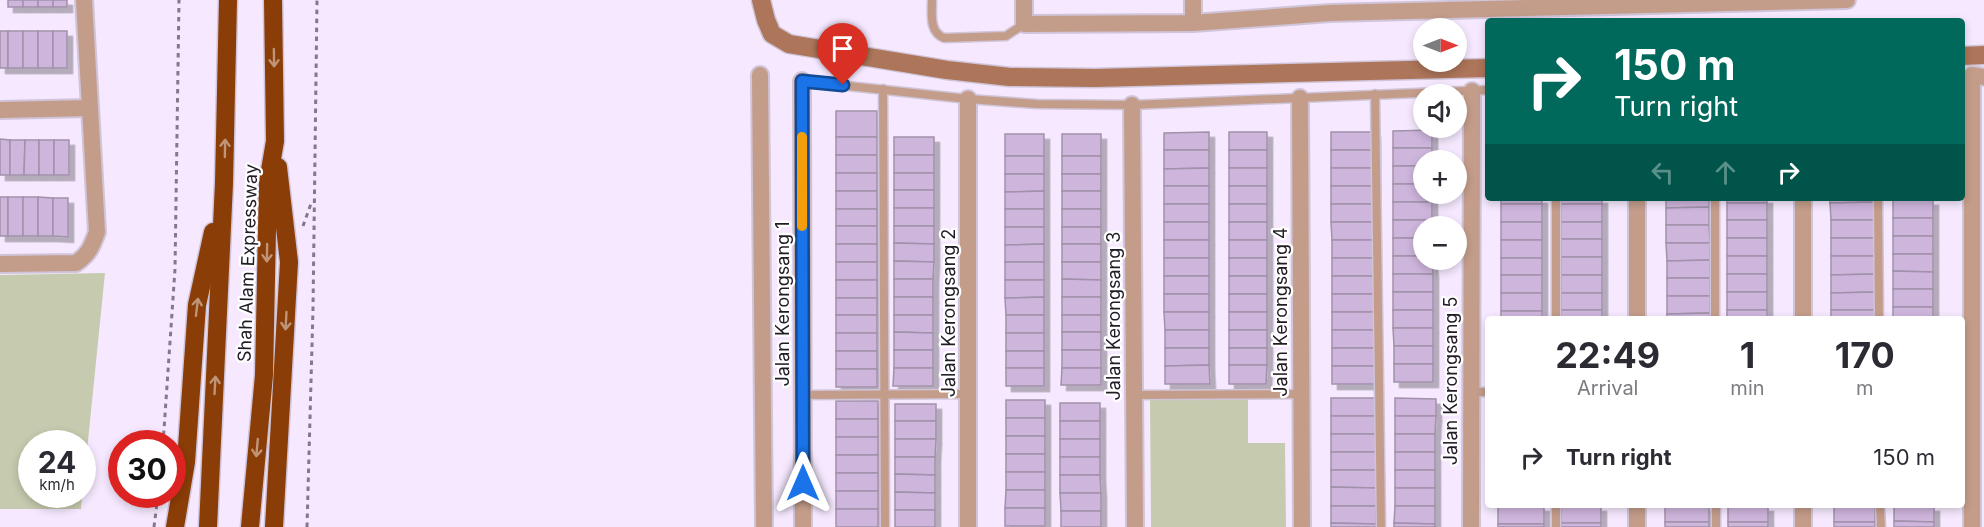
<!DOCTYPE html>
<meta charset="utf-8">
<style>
body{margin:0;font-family:Inter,sans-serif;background:#f2f2f3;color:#2b2b33;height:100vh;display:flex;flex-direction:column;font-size:22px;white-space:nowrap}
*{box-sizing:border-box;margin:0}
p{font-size:20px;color:#7c7c81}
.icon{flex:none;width:33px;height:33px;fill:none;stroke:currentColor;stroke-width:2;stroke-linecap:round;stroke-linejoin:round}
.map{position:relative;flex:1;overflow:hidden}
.details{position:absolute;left:1485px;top:316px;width:480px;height:192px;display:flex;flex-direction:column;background:#fff;border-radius:6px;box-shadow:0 3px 9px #0003}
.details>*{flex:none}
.banner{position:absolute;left:1485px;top:18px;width:480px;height:183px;border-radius:6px;box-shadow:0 3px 9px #0003;background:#00695c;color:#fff;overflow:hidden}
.needle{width:39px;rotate:90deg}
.tools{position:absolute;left:1413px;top:18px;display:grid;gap:12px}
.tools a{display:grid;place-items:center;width:54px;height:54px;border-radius:50%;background:#fff;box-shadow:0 3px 9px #0003;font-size:30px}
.speed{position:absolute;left:18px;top:430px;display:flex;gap:12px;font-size:30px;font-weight:700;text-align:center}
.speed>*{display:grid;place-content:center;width:78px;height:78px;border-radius:50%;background:#fff;box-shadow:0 3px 9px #0003;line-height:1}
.speed small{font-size:15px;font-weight:400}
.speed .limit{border:9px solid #d22;background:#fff;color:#111}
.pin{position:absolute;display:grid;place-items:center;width:51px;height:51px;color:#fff;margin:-62px -26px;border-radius:50% 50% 50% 0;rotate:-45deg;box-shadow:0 0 6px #0007}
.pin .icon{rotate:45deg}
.me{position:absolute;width:66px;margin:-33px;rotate:0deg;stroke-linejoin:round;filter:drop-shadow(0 0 4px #0008)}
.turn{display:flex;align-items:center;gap:21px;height:126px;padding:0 30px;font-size:27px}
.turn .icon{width:78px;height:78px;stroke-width:2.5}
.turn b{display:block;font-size:42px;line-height:51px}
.lanes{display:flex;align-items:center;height:57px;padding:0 30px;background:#0003;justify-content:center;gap:30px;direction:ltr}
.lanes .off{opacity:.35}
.eta{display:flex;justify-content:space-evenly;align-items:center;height:102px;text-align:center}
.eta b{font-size:36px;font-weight:700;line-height:42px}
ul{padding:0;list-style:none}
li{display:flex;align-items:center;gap:18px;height:78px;padding:0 30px}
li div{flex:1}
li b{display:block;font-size:22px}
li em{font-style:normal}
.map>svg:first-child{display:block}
</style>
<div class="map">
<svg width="1984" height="527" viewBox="0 0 1984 527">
<defs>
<filter id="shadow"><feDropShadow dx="5.5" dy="5.5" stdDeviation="0" flood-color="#0004"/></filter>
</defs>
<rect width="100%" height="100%" fill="#f6e9ff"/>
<g fill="#c6caae">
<polygon points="105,273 83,490 82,444 32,444 32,495 82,495 81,509 0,509 0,275"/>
<polygon points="1248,399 1248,443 1285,443 1286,527 1151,527 1150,400"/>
</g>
<g fill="#ceb5dc" stroke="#a191ab" stroke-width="1.5" filter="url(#shadow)">
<rect x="8" y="0" width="15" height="7"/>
<rect x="23" y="0" width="15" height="7"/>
<rect x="38" y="0" width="15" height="7"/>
<rect x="53" y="0" width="14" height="7"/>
<rect x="0" y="31" width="8" height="37"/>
<rect x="8" y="31" width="15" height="37"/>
<rect x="23" y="31" width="15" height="37"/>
<rect x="38" y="31" width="15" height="37"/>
<rect x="53" y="31" width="14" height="37"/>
<rect x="836" y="111" width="41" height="26"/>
<polygon points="1432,130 1432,148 1393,148 1393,131"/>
<polygon points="1209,132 1209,150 1164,150 1164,133"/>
<rect x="1229" y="132" width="38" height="18"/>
<rect x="1331" y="132" width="44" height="18"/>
<rect x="1005" y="134" width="39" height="22"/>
<rect x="1062" y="134" width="39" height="22"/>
<rect x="836" y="137" width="41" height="18"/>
<rect x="894" y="137" width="40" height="18"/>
<polygon points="0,139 10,140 10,175 0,175"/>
<polygon points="10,140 25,140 24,175 10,175"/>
<polygon points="25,140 39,140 39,175 24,175"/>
<rect x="39" y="140" width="15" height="35"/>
<rect x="54" y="140" width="15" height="35"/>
<polygon points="1393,148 1432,148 1432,160 1424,160 1424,166 1393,166"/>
<polygon points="1164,150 1209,150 1209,168 1164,169"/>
<rect x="1229" y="150" width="38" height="18"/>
<rect x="1331" y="150" width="44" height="18"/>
<rect x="836" y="155" width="41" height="18"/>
<rect x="894" y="155" width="40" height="18"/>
<rect x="1005" y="156" width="39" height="18"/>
<rect x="1062" y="156" width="39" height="18"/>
<rect x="1393" y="166" width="31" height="18"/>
<polygon points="1209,168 1209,186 1164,186 1164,169"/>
<rect x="1229" y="168" width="38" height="18"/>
<rect x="1331" y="168" width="44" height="18"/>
<rect x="836" y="173" width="41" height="18"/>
<rect x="894" y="173" width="40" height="17"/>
<polygon points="1005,174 1044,174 1044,191 1005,192"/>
<rect x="1062" y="174" width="39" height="17"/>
<polygon points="1393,184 1424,184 1424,194 1432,194 1432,202 1393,202"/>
<rect x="1164" y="186" width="45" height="18"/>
<rect x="1229" y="186" width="38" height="18"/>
<rect x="1331" y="186" width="44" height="18"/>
<rect x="894" y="190" width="40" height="18"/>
<rect x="836" y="191" width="41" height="18"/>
<polygon points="1044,191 1044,209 1005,209 1005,192"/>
<rect x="1062" y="191" width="39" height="18"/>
<rect x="0" y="197" width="8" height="39"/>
<rect x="8" y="197" width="15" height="39"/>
<rect x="23" y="197" width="15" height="39"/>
<polygon points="38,197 53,198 53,236 38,236"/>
<polygon points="53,198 68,198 68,237 53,236"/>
<rect x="1501" y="198" width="41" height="6"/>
<rect x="1561" y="198" width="41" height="6"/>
<polygon points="1666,198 1709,198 1709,207 1666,208"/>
<rect x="1727" y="198" width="40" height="5"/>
<polygon points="1830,198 1874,198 1874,202 1830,203"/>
<rect x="1893" y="200" width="40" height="18"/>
<rect x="1393" y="202" width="39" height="18"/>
<polygon points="1874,202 1874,220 1831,220 1830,203"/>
<rect x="1727" y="203" width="40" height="17"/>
<rect x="1164" y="204" width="45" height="18"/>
<rect x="1229" y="204" width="38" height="18"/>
<rect x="1331" y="204" width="44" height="18"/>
<rect x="1501" y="204" width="41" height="18"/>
<rect x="1561" y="204" width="41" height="18"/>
<polygon points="1709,207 1709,225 1666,225 1666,208"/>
<rect x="894" y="208" width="40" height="18"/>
<rect x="836" y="209" width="41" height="17"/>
<rect x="1005" y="209" width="39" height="18"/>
<rect x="1062" y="209" width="39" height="18"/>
<rect x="1893" y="218" width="40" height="18"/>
<polygon points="1393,220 1432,220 1432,226 1424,226 1424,238 1393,238"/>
<rect x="1727" y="220" width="40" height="18"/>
<rect x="1831" y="220" width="43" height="18"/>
<rect x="1164" y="222" width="45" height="18"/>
<rect x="1229" y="222" width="38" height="18"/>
<polygon points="1331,222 1375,222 1375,240 1332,240"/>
<rect x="1501" y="222" width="41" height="18"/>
<rect x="1561" y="222" width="41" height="17"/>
<polygon points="1666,225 1709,225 1710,243 1666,243"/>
<rect x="836" y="226" width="41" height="18"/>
<polygon points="894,226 934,226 934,244 894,243"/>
<polygon points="1005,227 1044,227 1044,244 1005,245"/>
<rect x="1062" y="227" width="39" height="17"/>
<rect x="1893" y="236" width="40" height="18"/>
<rect x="1393" y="238" width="31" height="18"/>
<rect x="1727" y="238" width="40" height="18"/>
<rect x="1831" y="238" width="43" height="18"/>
<rect x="1561" y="239" width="41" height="18"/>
<rect x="1164" y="240" width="45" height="18"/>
<rect x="1229" y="240" width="38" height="18"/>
<rect x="1332" y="240" width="43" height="18"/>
<rect x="1501" y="240" width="41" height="18"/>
<polygon points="894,243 934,244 934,262 894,261"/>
<polygon points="1666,243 1710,243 1710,260 1667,261"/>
<rect x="836" y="244" width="41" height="18"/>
<polygon points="1044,244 1044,262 1005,262 1005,245"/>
<rect x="1062" y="244" width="39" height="18"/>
<polygon points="1893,254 1933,254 1933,272 1893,271"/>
<polygon points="1393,256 1424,256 1424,260 1432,260 1433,274 1393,274"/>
<rect x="1727" y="256" width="40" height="18"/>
<polygon points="1831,256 1874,256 1875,274 1831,275"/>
<rect x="1561" y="257" width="41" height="18"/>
<rect x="1164" y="258" width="45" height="18"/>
<rect x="1229" y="258" width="38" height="18"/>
<rect x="1332" y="258" width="43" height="18"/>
<rect x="1501" y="258" width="41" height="17"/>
<polygon points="1710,260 1710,278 1667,278 1667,261"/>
<polygon points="894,261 934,262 933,279 894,279"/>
<rect x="836" y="262" width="41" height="18"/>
<rect x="1005" y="262" width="39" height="18"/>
<polygon points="1062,262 1101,262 1101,280 1062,279"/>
<polygon points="1893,271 1933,272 1933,289 1893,289"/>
<rect x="1393" y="274" width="40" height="18"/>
<rect x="1727" y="274" width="40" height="18"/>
<polygon points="1875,274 1875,292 1831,293 1831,275"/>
<rect x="1501" y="275" width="41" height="18"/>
<rect x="1561" y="275" width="41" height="18"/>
<rect x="1164" y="276" width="45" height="18"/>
<rect x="1229" y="276" width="38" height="18"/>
<rect x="1332" y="276" width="43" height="18"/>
<rect x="1667" y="278" width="43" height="18"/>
<rect x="894" y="279" width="39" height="18"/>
<polygon points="1062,279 1101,280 1101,297 1062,297"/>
<rect x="836" y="280" width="41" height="18"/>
<polygon points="1005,280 1044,280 1044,297 1005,298"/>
<rect x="1893" y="289" width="40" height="18"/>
<rect x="1393" y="292" width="40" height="18"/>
<rect x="1727" y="292" width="40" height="18"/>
<polygon points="1875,292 1875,310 1831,310 1831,293"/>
<rect x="1501" y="293" width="41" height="18"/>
<rect x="1561" y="293" width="41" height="17"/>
<rect x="1164" y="294" width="45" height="18"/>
<rect x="1229" y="294" width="38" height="18"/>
<rect x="1332" y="294" width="43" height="18"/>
<polygon points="1667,296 1710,296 1710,313 1667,314"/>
<rect x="894" y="297" width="39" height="18"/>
<polygon points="1044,297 1044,315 1006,315 1005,298"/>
<rect x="1062" y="297" width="39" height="18"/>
<rect x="836" y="298" width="41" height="17"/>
<rect x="1893" y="307" width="40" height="13"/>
<rect x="1393" y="310" width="40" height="18"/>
<rect x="1561" y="310" width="41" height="10"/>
<rect x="1727" y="310" width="40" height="10"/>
<rect x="1831" y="310" width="44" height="10"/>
<rect x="1501" y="311" width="41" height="9"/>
<polygon points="1164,312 1209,312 1209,330 1165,330"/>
<rect x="1229" y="312" width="38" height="18"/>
<rect x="1332" y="312" width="43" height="18"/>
<polygon points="1710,313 1710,320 1667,320 1667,314"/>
<rect x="836" y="315" width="41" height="18"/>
<polygon points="894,315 933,315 933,333 894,332"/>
<rect x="1006" y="315" width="38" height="18"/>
<rect x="1062" y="315" width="39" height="17"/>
<polygon points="1393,328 1433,328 1433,346 1394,346"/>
<rect x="1165" y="330" width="44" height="18"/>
<rect x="1229" y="330" width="38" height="18"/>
<rect x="1332" y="330" width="43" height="18"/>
<polygon points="894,332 933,333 933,350 894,350"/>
<rect x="1062" y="332" width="39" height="18"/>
<rect x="836" y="333" width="41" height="18"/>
<rect x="1006" y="333" width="38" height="18"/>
<rect x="1394" y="346" width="39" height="18"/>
<polygon points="1165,348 1209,348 1209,365 1165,366"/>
<rect x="1229" y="348" width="38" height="17"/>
<rect x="1332" y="348" width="43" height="18"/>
<rect x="894" y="350" width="39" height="18"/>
<rect x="1062" y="350" width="39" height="18"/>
<rect x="836" y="351" width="41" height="18"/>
<rect x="1006" y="351" width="38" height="17"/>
<rect x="1394" y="364" width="39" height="18"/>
<polygon points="1209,365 1210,384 1165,384 1165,366"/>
<polygon points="1229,365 1267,365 1266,384 1229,384"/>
<rect x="1332" y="366" width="43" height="18"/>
<polygon points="894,368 933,368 933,386 893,386"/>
<rect x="1006" y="368" width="38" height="18"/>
<polygon points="1062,368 1101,368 1101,385 1061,385"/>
<rect x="836" y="369" width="41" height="18"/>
<rect x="1331" y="398" width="45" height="18"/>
<polygon points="1395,398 1436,399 1436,416 1395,416"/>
<rect x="1006" y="400" width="39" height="18"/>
<rect x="836" y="401" width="42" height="18"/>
<rect x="1060" y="403" width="40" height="18"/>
<rect x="895" y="404" width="41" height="17"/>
<rect x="1331" y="416" width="45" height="18"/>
<polygon points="1395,416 1436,416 1435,434 1395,434"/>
<rect x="1006" y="418" width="39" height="18"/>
<rect x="836" y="419" width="42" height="18"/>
<rect x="895" y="421" width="41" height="18"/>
<rect x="1060" y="421" width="40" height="18"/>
<rect x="1331" y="434" width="45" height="18"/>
<rect x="1395" y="434" width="40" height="18"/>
<rect x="1006" y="436" width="39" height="18"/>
<rect x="836" y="437" width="42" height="18"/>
<polygon points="895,439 936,439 935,457 895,457"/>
<rect x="1060" y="439" width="40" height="18"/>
<rect x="1331" y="452" width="45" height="18"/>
<rect x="1395" y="452" width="40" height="18"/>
<rect x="1006" y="454" width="39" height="18"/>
<rect x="836" y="455" width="42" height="18"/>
<polygon points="895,457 935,457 935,475 895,474"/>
<rect x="1060" y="457" width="40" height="18"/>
<polygon points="1331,470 1376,470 1376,488 1331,487"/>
<rect x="1395" y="470" width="40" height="18"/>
<rect x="1006" y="472" width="39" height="18"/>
<rect x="836" y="473" width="42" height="18"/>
<polygon points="895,474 935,475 935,493 895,492"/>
<polygon points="1060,475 1100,475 1101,493 1060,493"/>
<polygon points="1331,487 1376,488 1376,506 1331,506"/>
<rect x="1395" y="488" width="40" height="18"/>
<polygon points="1006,490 1045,490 1045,508 1005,508"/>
<rect x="836" y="491" width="42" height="18"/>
<polygon points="895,492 935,493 935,510 895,510"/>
<polygon points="1060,493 1101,493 1101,511 1061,511"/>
<polygon points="1331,506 1376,506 1376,524 1331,523"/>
<polygon points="1395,506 1435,506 1435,524 1394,523"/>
<rect x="1498" y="506" width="46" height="18"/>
<rect x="1561" y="506" width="40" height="17"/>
<rect x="1665" y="506" width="44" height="16"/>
<rect x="1728" y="506" width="40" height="16"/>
<rect x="1834" y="506" width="41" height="16"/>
<polygon points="1894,506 1934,506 1934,522 1894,521"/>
<rect x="1005" y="508" width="40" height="18"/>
<rect x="836" y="509" width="42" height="18"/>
<rect x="895" y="510" width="40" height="17"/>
<rect x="1061" y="511" width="40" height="16"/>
<polygon points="1894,521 1934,522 1934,527 1894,527"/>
<rect x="1665" y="522" width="44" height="5"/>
<rect x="1728" y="522" width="40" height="5"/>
<rect x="1834" y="522" width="41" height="5"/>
<polygon points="1331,523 1376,524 1376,527 1331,527"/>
<polygon points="1394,523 1435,524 1435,527 1394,527"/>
<rect x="1561" y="523" width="40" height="4"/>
<rect x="1498" y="524" width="46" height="3"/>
</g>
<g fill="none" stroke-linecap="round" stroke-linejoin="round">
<defs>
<g id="lane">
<path d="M932 0C932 14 929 32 944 38L1006 36 1024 24"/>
<polyline points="802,81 968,99 1037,104 1132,105 1488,90"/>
<polyline points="883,89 885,527"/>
<polyline points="1375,94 1381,527"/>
<polyline points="1556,198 1556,320"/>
<polyline points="1715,198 1715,320"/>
<polyline points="1878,198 1879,320"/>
<polyline points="1471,392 1488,392"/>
<polyline points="803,395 968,394"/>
<polyline points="1134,395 1301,394"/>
<polyline points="1556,506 1556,527"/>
<polyline points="1716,506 1716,527"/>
<polyline points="1880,506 1881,527"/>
</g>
<g id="street">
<polyline points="1024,0 1024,24 1193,23 1330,13 1847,0"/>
<polyline points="1193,23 1193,0"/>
<polyline points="760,75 764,527"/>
<polyline points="802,81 803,527"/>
<polyline points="1300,98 1302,527"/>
<polyline points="1132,105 1135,527"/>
<polyline points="0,110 90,108"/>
<polyline points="1803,198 1803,320"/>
<path d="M0 264 76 263C89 254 92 246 97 232L84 0"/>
<polyline points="1637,320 1637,198"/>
<polyline points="1637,506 1637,527"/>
<polyline points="968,527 968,99"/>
<polyline points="1471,527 1472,91"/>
<polyline points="1803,527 1803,506"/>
<polyline points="1972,527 1972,75 1984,77"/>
</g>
<g id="secondary">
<polyline points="761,0 766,20 772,34 789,44 947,70 1010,77 1095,78 1488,68"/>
<polyline points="1962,56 1984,55"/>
</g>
<g id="highway">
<polyline points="175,527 186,462 197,305 213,232"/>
<polyline points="208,527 224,183 228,0"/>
<polyline points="250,527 264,375 268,182 275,141 273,0"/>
<polyline points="274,527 289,262 278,167"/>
</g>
</defs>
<use href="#lane" stroke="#d0c4d8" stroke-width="11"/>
<use href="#street" stroke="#d0c4d8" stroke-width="20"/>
<use href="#secondary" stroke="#d0c4d8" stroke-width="21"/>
<use href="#highway" stroke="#d0c4d8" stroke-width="21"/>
<g stroke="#837a89" stroke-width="3" stroke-dasharray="4.5 4.5" stroke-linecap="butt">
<polyline points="303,226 312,201"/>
<polyline points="163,444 175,269 179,0"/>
<polyline points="154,527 158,495"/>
<polyline points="307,527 313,309 317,0"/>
</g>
<use href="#lane" stroke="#c49d8a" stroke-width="8"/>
<use href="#street" stroke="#c49d8a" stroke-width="16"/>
<use href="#secondary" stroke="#ad7559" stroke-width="18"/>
<use href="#highway" stroke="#8a3d07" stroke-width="18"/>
</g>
<defs><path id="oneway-shaft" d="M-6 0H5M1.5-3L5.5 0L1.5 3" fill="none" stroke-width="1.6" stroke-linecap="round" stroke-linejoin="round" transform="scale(1.5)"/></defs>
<g stroke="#bf9477">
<use href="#oneway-shaft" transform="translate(274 58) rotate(89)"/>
<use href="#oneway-shaft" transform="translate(225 148) rotate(-89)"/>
<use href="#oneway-shaft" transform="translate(267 253) rotate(91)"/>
<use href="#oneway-shaft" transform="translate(197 307) rotate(-83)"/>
<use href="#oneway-shaft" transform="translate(286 321) rotate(93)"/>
<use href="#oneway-shaft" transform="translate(215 385) rotate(-87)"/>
<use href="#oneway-shaft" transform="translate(257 448) rotate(95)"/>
</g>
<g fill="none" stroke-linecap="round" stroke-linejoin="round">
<defs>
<polyline id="route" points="803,483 802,81 843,85"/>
</defs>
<use href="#route" stroke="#114b97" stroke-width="15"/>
<use href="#route" stroke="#1a73e8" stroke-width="10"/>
<polyline stroke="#f59e0b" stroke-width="10" points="802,137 802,226"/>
</g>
<g text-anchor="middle" stroke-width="4.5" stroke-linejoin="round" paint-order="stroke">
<g font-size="18" fill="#211b25" stroke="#fff">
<text transform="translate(248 263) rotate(-88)" y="6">Shah Alam Expressway</text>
<text transform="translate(783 304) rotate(-90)" y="6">Jalan Kerongsang 1</text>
<text transform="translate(1281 312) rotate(-90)" y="6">Jalan Kerongsang 4</text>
<text transform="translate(949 313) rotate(-90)" y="6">Jalan Kerongsang 2</text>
<text transform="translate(1114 316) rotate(-90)" y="6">Jalan Kerongsang 3</text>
<text transform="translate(1451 381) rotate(-90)" y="6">Jalan Kerongsang 5</text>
</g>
</g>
</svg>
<div class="tools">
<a><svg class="needle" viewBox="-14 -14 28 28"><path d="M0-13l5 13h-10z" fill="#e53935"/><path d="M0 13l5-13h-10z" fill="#7c7c81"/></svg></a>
<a><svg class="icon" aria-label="sound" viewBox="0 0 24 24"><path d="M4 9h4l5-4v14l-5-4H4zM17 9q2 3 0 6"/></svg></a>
<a>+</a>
<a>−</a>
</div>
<div class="speed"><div>24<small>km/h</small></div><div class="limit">30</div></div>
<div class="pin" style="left:843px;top:85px;background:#d93025"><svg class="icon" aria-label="arrive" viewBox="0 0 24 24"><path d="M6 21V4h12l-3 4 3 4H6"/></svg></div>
<svg class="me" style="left:803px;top:483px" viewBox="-20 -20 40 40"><path d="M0-17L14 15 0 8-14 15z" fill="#1a73e8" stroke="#fff" stroke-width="4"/></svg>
<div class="banner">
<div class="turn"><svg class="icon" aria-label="right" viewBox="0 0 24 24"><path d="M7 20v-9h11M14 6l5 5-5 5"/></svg><div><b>150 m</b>Turn right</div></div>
<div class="lanes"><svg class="icon off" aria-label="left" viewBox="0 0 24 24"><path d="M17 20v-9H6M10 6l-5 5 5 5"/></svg><svg class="icon off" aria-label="ahead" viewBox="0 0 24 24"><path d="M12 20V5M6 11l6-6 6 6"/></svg><svg class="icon" aria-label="right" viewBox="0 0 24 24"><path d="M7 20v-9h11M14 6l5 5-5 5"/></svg></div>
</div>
<section class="details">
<div class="eta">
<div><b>22:49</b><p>Arrival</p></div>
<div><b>1</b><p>min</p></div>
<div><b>170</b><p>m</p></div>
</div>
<ul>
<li><svg class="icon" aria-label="right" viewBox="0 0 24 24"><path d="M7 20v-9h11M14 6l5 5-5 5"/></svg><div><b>Turn right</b></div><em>150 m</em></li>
</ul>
</section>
</div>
